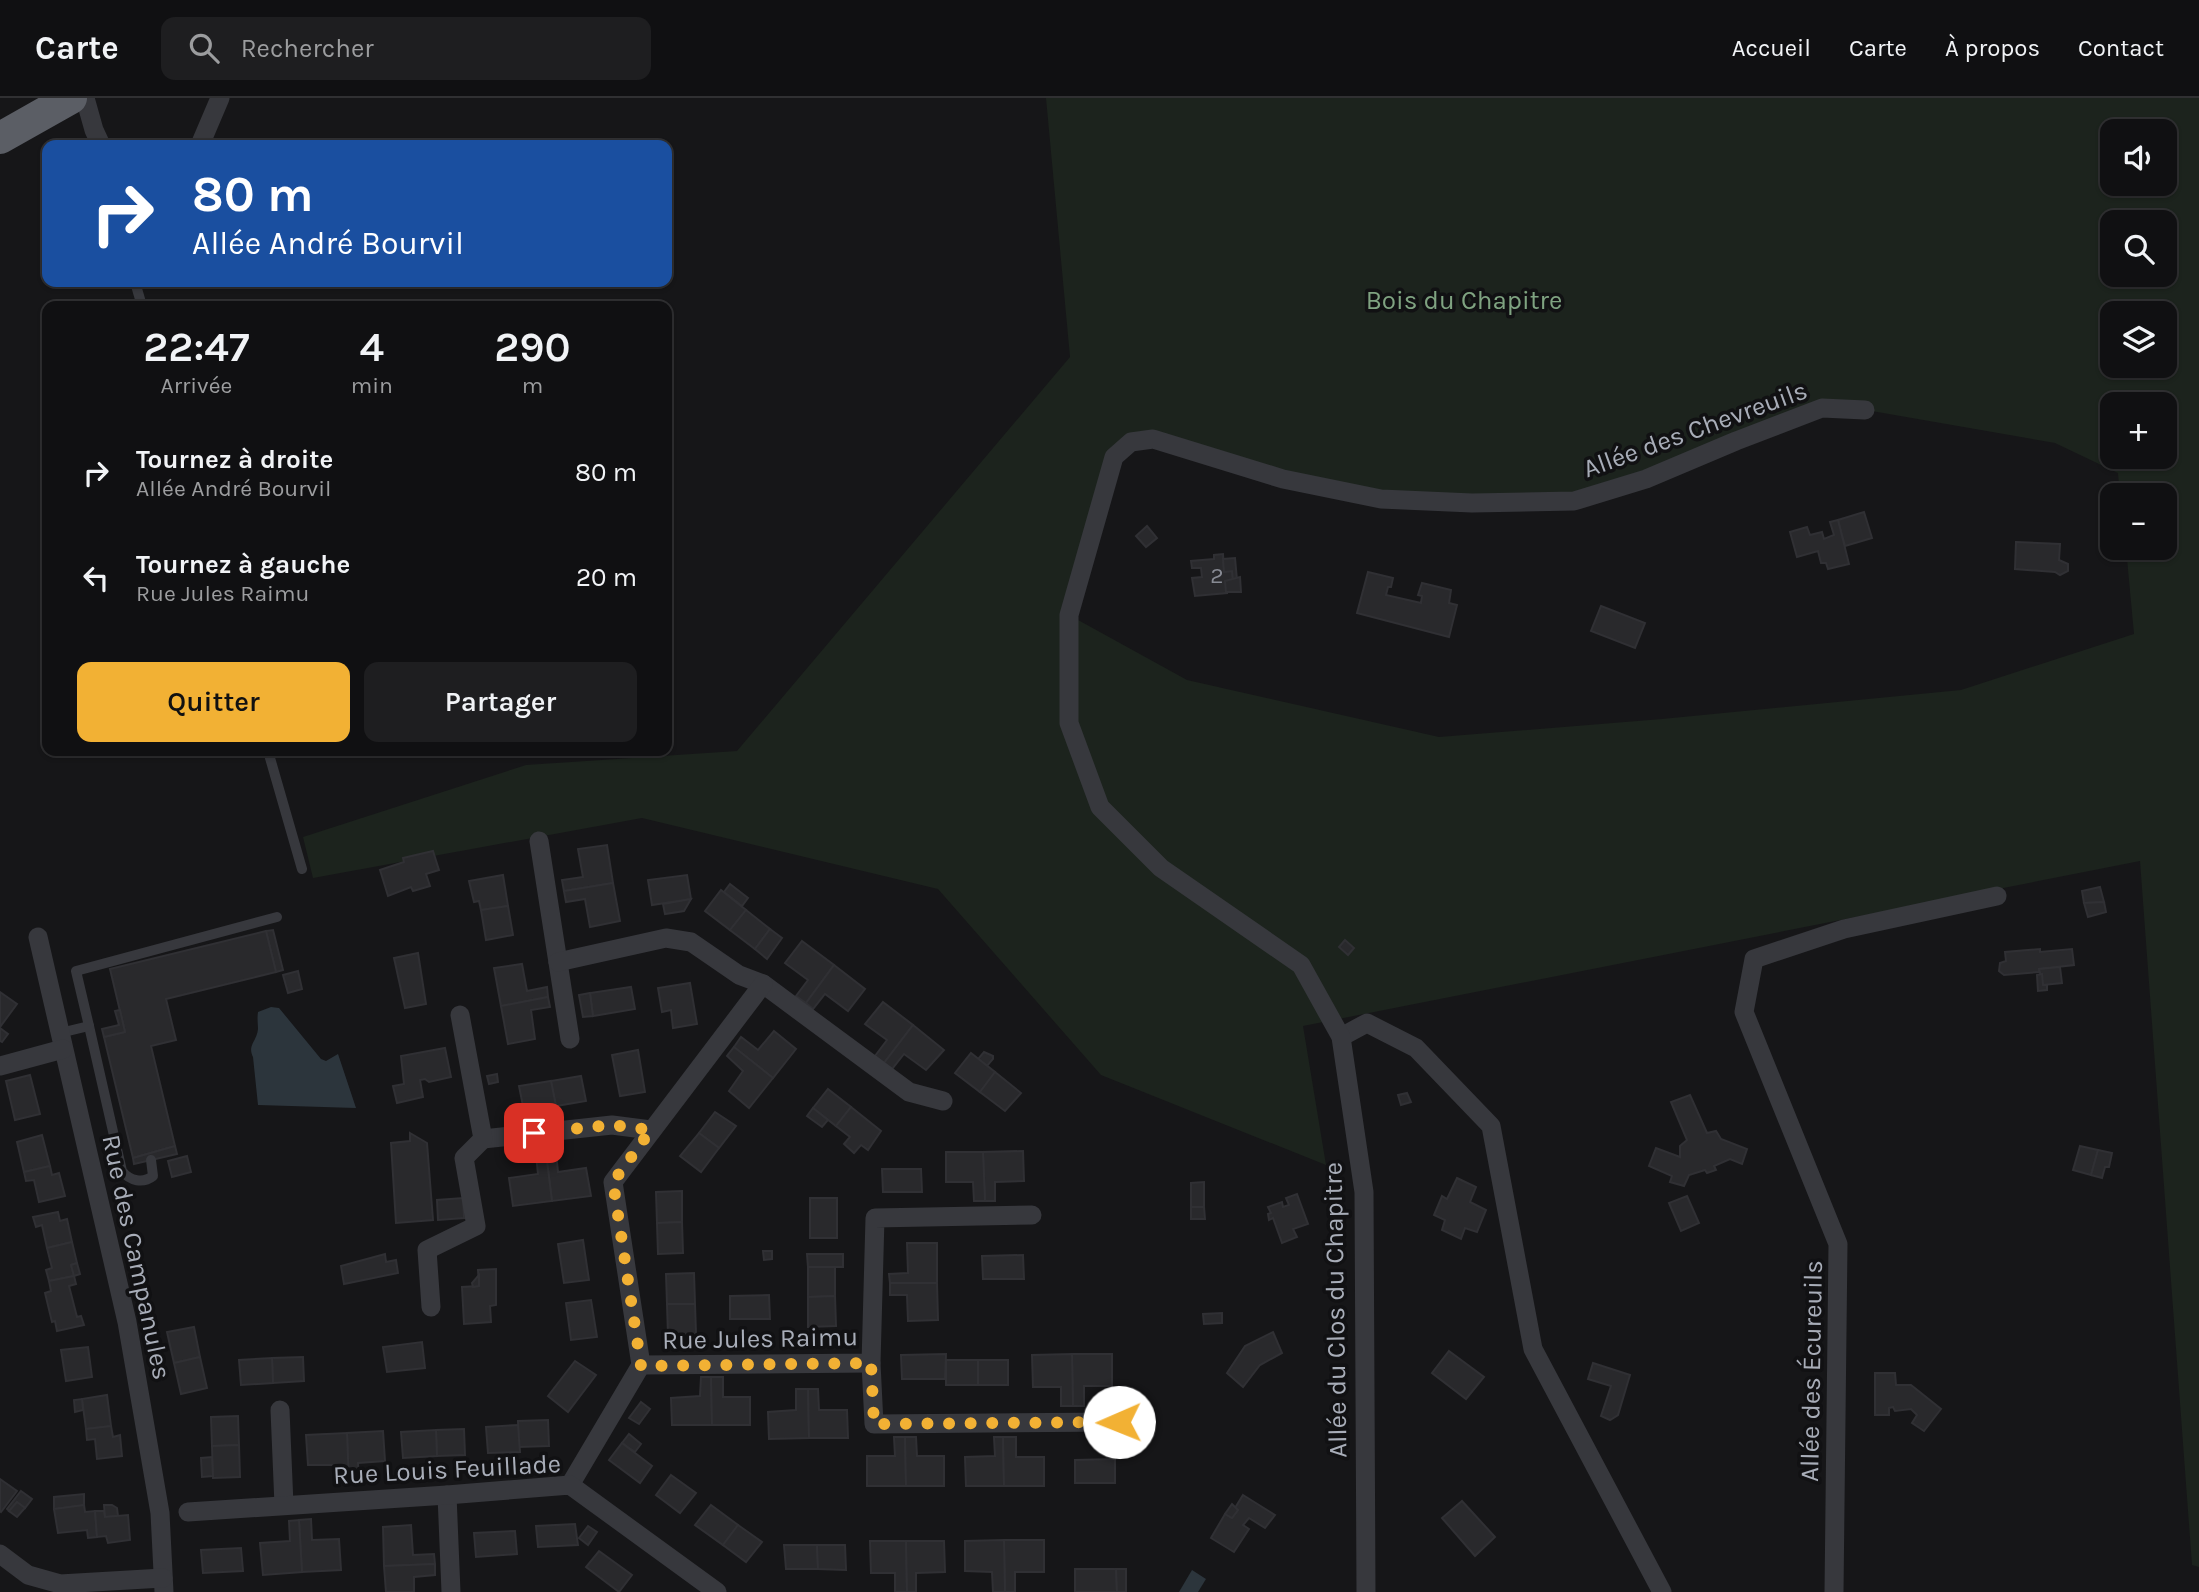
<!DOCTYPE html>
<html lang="fr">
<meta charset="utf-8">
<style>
body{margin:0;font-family:Karla,sans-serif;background:#1e1e20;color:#f1f3f6;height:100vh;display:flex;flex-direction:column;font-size:26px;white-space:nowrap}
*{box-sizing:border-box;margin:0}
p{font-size:23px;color:#9c9d9f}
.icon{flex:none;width:38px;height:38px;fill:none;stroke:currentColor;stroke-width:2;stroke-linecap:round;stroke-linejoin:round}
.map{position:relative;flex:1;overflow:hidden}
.drawer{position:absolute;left:42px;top:203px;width:630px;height:455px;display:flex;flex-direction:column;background:#101012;border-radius:14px;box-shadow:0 2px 5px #0004,0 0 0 2px #303032}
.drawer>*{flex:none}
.banner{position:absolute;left:42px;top:42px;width:630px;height:147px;border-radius:14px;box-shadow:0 2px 5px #0004,0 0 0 2px #303032;background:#1a4fa0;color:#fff;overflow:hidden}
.fabs{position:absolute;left:2100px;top:21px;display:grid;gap:14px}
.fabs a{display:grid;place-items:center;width:77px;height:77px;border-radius:14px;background:#101012;box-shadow:0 2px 5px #0004,0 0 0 2px #303032;font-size:35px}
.pin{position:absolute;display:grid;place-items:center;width:60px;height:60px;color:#fff;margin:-30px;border-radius:14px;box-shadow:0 4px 10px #0006}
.me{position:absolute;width:77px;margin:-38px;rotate:269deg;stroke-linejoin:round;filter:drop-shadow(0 0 5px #0008)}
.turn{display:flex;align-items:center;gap:24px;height:147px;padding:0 35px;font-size:32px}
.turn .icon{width:91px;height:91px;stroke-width:2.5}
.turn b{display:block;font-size:49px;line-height:60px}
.eta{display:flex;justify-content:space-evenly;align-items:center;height:119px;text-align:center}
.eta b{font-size:42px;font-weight:600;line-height:49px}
.action{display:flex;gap:14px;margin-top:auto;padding:14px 35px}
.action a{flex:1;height:80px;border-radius:14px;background:#f2b134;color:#111;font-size:28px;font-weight:600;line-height:80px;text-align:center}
.action a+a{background:#1e1e20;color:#f1f3f6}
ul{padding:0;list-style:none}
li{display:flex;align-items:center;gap:21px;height:105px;padding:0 35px}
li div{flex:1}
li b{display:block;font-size:26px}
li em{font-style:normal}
header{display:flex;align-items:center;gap:42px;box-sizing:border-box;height:98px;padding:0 35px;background:#101012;border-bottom:2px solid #303032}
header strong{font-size:33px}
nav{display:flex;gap:38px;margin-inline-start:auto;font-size:24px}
.search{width:490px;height:63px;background:#1e1e20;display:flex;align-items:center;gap:18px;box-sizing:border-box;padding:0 24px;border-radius:14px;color:#9c9d9f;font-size:26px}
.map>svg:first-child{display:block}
</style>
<header>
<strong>Carte</strong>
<div class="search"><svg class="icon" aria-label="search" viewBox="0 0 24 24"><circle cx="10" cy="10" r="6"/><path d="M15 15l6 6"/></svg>Rechercher</div>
<nav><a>Accueil</a><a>Carte</a><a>À propos</a><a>Contact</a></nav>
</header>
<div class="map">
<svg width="2199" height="1494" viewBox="0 0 2199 1494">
<rect width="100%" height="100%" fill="#161618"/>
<path fill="#1c231d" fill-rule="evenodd" d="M1046 0H2199V1469L2192 1467 2140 763 1303 928 1326 1067 1101 977 938 791 642 720 313 780 303 739 526 667 737 653 1070 259ZM2112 33H2165V86H2112ZM2112 124H2165V177H2112ZM2112 215H2165V268H2112ZM2112 306H2165V359H2112ZM1822 310 1866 312 2055 345 2118 375 2120 397H2165V450H2126L2134 536 1961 592 1662 621 1439 639 1187 582 1069 517 1114 359 1153 341 1381 401 1574 403Z"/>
<g fill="#2c353c">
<path d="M271 909 279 910 321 961 326 963 338 956 356 1010 258 1007 253 959C247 947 257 943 258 931 258 926 257 920 258 914Z"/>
<polygon points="1192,1472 1206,1481 1198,1494 1179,1494"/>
</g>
<g fill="#29292c" stroke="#303034" stroke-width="2">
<polygon points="1864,414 1872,440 1845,448 1838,422"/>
<polygon points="1838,422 1849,466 1828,471 1826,465 1821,465 1818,453 1797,459 1790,434 1807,429 1810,437 1822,434 1824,441 1834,437 1830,424"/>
<polygon points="1147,428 1157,440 1146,449 1136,438"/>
<polygon points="2016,444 2060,446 2059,462 2068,466 2068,473 2060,477 2055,474 2015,471"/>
<polygon points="1223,456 1224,474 1232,473 1233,482 1225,483 1227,495 1195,498 1192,480 1202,479 1201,470 1192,470 1191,463 1214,461 1214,457"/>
<polygon points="1235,460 1237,482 1233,482 1232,473 1224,474 1223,461"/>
<polygon points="1368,474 1393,480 1391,489 1388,489 1386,497 1421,505 1422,498 1418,497 1422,485 1451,492 1449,505 1457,507 1449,539 1357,515"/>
<polygon points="1240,479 1241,494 1226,494 1225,483"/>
<polygon points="1601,508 1645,525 1635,550 1591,533"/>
<polygon points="607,747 613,785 564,793 562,782 583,779 578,751"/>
<polygon points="433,753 439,772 426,776 430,788 413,793 411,789 388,798 380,772 404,764 403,760"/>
<polygon points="503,777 508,808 481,812 479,803 474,804 469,783"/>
<polygon points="687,777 691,801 652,807 648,782"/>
<polygon points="613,785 620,823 590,829 585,801 566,804 564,793"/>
<polygon points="730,786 748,800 742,808 724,794"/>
<polygon points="2100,789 2104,804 2084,805 2082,793"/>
<polygon points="721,792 746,812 730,832 705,813"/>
<polygon points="691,801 684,813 665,816 663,806"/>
<polygon points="2104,804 2106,814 2088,819 2084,805"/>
<polygon points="508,808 513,837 486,842 481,812"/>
<polygon points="746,812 770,831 755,851 730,832"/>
<polygon points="770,831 782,840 767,861 755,851"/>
<polygon points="273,832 283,872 276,874 266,833"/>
<polygon points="266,833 276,874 166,901 176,942 151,948 175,1048 133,1060 104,939 125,934 110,871"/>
<polygon points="1345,842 1354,850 1348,857 1339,849"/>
<polygon points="802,843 834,867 806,905 796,898 808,882 785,865"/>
<polygon points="2040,851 2040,854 2072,851 2074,867 2039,871 2039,874 2004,877 1999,873 2000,865 2006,863 2005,854"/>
<polygon points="418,855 426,906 405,910 394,860"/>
<polygon points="522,866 527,893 547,889 548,899 501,908 494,870"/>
<polygon points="834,867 865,891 848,913 825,896 813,911 806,905"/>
<polygon points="2060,869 2062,885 2043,887 2039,871"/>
<polygon points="298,873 302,891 288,895 283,877"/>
<polygon points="2042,876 2043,887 2047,887 2047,892 2038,893 2037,877"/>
<polygon points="690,885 697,926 673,930 671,912 662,914 658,890"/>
<polygon points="631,889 635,911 593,918 590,895"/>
<polygon points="0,894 17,906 0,929"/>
<polygon points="590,895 593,918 583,919 579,897"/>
<polygon points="548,899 550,909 531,912 535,941 508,946 501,908"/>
<polygon points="883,904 913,927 884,965 875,958 887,942 865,926"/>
<polygon points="120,912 125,934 104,939 102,931 119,927 115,913"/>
<polygon points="913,927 944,952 926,972 904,956 892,971 884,965"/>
<polygon points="0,930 8,936 2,944 0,943"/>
<polygon points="774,933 796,951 773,980 734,949 741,939 758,952"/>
<polygon points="734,949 773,980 749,1010 729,993 743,973 727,958"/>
<polygon points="445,950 451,979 429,984 425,981 420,982 423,999 397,1005 393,988 404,986 401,958"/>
<polygon points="638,952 645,994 620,998 612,957"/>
<polygon points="984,954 993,958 993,961 987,968 978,961"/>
<polygon points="971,955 995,974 980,994 955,975"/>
<polygon points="995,974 1021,995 1005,1013 980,994"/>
<polygon points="497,976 498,984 489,986 487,978"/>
<polygon points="30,977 40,1016 15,1022 6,983"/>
<polygon points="581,978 586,1003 556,1008 551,983"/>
<polygon points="551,983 556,1008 524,1013 519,988"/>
<polygon points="828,991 851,1009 836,1028 813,1010"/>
<polygon points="1407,995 1411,1004 1401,1007 1398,997"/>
<polygon points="1690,997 1707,1035 1716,1033 1721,1041 1747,1051 1742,1066 1730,1061 1714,1068 1716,1072 1707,1075 1705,1072 1689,1077 1684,1088 1670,1084 1672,1078 1649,1068 1656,1050 1680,1059 1680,1048 1687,1042 1671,1004"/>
<polygon points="851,1009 881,1033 868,1052 861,1047 854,1055 844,1046 850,1039 836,1028"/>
<polygon points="813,1010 828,1022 822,1029 807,1018"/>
<polygon points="715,1014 736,1028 719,1050 699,1035"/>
<polygon points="410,1035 427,1045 433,1122 396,1125 391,1045 410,1043"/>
<polygon points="699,1035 719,1050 701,1074 680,1058"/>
<polygon points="42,1037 50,1068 24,1074 17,1044"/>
<polygon points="175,1048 177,1056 134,1066 133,1060"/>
<polygon points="2080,1048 2098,1052 2091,1077 2073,1072"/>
<polygon points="2098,1052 2112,1055 2109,1069 2105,1069 2102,1080 2091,1077"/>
<polygon points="1023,1053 1024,1083 995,1084 995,1103 985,1103 983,1054"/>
<polygon points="556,1054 558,1074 586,1070 591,1098 552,1103 546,1055"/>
<polygon points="946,1054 983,1054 985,1103 974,1103 973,1084 946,1084"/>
<polygon points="546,1055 552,1103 513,1108 509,1080 538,1076 536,1057"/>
<polygon points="187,1058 191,1074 172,1079 168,1063"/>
<polygon points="50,1068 52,1077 59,1075 65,1098 39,1104 34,1082 26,1083 24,1074"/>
<polygon points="882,1071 921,1071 922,1094 883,1094"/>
<polygon points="1457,1080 1476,1089 1470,1104 1486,1112 1477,1134 1465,1130 1461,1141 1442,1132 1445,1122 1434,1117 1442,1098 1447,1101"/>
<polygon points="1204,1084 1204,1109 1191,1109 1191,1085"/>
<polygon points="682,1093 682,1124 657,1125 656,1094"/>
<polygon points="1297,1096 1308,1126 1293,1131 1297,1139 1282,1145 1273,1120 1269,1122 1268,1116 1271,1115 1268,1109 1282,1104 1283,1109 1289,1107 1286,1100"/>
<polygon points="1687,1098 1699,1125 1681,1133 1669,1105"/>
<polygon points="463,1100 464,1120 438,1122 437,1102"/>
<rect x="810" y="1100" width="27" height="40"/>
<polygon points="1191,1109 1204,1109 1205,1121 1191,1121"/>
<polygon points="58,1114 60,1123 67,1121 72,1144 47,1150 42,1127 36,1129 33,1119"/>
<polygon points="682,1124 683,1155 658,1156 657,1125"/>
<polygon points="583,1142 589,1182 564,1185 558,1146"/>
<polygon points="72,1144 77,1165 71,1167 74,1178 49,1183 46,1172 52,1170 47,1150"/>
<polygon points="907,1145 937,1145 937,1185 890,1185 889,1176 908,1175"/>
<polygon points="763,1153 772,1153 772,1161 764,1162"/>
<polygon points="385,1156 386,1164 396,1162 398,1175 344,1186 341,1168"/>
<polygon points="807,1156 843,1156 843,1169 808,1169"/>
<polygon points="1023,1157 1024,1181 983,1181 982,1158"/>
<polygon points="77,1165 80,1176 74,1178 71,1167"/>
<polygon points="808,1169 835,1169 835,1198 808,1199"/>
<polygon points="496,1171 496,1207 490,1208 491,1224 464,1226 462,1189 479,1188 478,1172"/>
<polygon points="694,1175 695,1206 667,1206 666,1176"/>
<polygon points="479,1177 479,1188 473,1189 472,1185"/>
<polygon points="74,1178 76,1186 69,1188 77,1219 81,1218 84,1227 57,1233 55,1223 52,1224 45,1195 51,1193 49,1183"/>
<polygon points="890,1185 937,1185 938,1222 908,1223 907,1197 890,1197"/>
<polygon points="769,1197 770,1221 730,1221 730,1198"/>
<polygon points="835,1198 836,1228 808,1229 808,1199"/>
<polygon points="591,1202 597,1239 571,1242 566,1205"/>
<polygon points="667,1206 695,1206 696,1236 668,1237"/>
<polygon points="1222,1215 1222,1225 1204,1226 1203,1216"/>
<polygon points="194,1229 200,1259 174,1265 167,1234"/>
<polygon points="1273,1234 1282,1255 1260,1267 1243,1289 1227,1275 1245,1248"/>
<polygon points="422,1244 425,1270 387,1274 383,1249"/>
<polygon points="88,1249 92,1279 66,1283 61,1252"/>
<polygon points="1449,1253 1484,1279 1466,1301 1432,1275"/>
<polygon points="946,1256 945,1281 902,1281 901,1257"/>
<polygon points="1072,1256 1112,1256 1112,1288 1084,1288 1084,1308 1073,1308"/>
<polygon points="1072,1256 1073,1308 1061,1308 1061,1289 1033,1289 1032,1257"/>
<polygon points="200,1259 207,1290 181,1296 174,1265"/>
<polygon points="303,1259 304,1283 273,1285 272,1260"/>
<polygon points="272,1260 273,1285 241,1287 239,1262"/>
<rect x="946" y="1262" width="32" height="25"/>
<rect x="978" y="1262" width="30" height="25"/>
<polygon points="575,1263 596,1277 568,1314 548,1298"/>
<polygon points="1593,1265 1630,1277 1618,1317 1610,1322 1601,1318 1611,1288 1588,1281"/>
<polygon points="1875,1275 1895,1275 1896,1287 1911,1287 1941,1311 1924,1333 1912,1325 1917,1317 1911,1311 1895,1313 1893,1309 1889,1310 1889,1317 1875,1317"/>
<polygon points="701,1279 711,1279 712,1327 672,1327 671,1300 700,1298"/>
<polygon points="711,1279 723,1279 723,1299 750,1299 750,1327 712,1327"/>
<polygon points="796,1291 808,1291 809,1340 769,1341 768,1314 796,1312"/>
<polygon points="808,1291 818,1291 819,1312 847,1312 848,1340 809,1340"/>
<polygon points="107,1297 111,1328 86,1331 82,1301"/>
<polygon points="82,1301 83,1312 75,1314 74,1302"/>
<polygon points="641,1304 650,1311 639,1326 629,1320"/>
<polygon points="238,1318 239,1347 212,1348 211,1319"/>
<polygon points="548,1322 549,1348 519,1349 518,1323"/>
<polygon points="518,1327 520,1354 488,1355 486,1329"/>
<polygon points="111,1328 113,1339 120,1337 122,1358 97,1361 95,1341 87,1342 86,1331"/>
<polygon points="464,1331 465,1357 437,1358 436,1332"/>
<polygon points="436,1332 437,1358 403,1360 401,1334"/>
<polygon points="383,1333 385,1363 358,1365 359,1385 349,1386 347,1335"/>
<polygon points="347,1335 349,1386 336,1386 334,1367 308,1367 306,1337"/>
<polygon points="629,1336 641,1346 635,1354 622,1345"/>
<polygon points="894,1339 905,1339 906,1388 867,1388 867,1358 895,1358"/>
<polygon points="905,1339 916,1339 917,1358 944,1358 944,1388 906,1388"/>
<polygon points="994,1339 1003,1339 1004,1388 966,1388 965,1359 995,1358"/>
<polygon points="1003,1339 1016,1339 1016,1359 1044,1359 1044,1388 1004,1388"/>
<polygon points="622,1345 652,1368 640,1385 609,1362"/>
<polygon points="239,1347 240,1379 213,1380 212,1348"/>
<polygon points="212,1359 213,1378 202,1379 201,1360"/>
<polygon points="1115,1361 1115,1385 1075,1385 1075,1362"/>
<polygon points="671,1377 696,1395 680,1415 656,1397"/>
<polygon points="0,1381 17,1393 1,1414 0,1413"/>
<polygon points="21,1393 32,1401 25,1410 17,1404 9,1413 7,1411"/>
<polygon points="84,1396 84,1407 54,1411 54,1399"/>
<polygon points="1243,1397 1275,1417 1265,1430 1249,1420 1243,1427 1249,1431 1234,1454 1211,1440 1225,1416 1232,1420 1238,1412 1235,1410"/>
<polygon points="1462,1403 1495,1439 1475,1458 1442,1420"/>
<polygon points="17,1404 25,1410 17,1419 9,1413"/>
<polygon points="1232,1406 1238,1412 1232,1420 1225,1416"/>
<polygon points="84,1407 85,1414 95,1413 97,1439 88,1440 87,1432 58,1435 54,1411"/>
<polygon points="104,1407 112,1407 117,1410 118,1418 105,1419"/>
<polygon points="711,1407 738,1427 723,1447 695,1427"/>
<polygon points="95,1413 104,1413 105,1419 128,1417 130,1442 108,1445 106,1438 97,1439"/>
<polygon points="311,1421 312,1442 339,1441 341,1472 302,1474 299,1422"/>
<polygon points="299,1422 302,1474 263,1477 260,1445 290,1443 289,1423"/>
<polygon points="575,1426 578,1447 538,1449 536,1428"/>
<polygon points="411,1427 413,1457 434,1456 435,1466 384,1468 383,1429"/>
<polygon points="738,1427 762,1444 746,1464 723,1447"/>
<polygon points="588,1428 597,1434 588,1447 579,1440"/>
<polygon points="515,1433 517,1456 476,1459 474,1435"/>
<polygon points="1004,1442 1044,1442 1044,1474 1015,1474 1015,1494 1005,1494"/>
<polygon points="1004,1442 1005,1494 993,1494 992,1474 965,1473 965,1443"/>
<polygon points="870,1443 906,1443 907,1494 895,1494 895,1475 871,1475"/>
<polygon points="906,1443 944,1443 945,1474 916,1475 916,1494 907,1494"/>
<polygon points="784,1447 817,1447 818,1471 786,1471"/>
<polygon points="817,1447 845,1447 846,1472 818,1471"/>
<polygon points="241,1450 243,1473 203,1475 201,1452"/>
<polygon points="599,1453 632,1477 619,1494 586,1469"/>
<polygon points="435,1466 435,1477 414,1479 414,1494 386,1494 384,1468"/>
<polygon points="1075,1471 1116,1471 1117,1494 1075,1494"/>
<polygon points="1116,1471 1126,1471 1126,1494 1117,1494"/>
</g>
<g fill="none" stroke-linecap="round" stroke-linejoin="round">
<g stroke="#37383d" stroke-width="10">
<polyline points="135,184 142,208"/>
<polyline points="268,653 302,771"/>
<path d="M89 928 122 1073C130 1083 143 1086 153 1078L151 1062"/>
<polyline points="60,935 89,928 76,873 277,819"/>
</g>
<g stroke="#37383d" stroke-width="19">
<polyline points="85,0 94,32 101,47"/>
<polyline points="200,47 220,0"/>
<polyline points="539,743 570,941"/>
<polyline points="38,839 127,1224 160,1415 164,1494"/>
<polyline points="558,864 666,840 691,844 739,877 763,886 909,994 943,1003"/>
<polyline points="1341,939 1367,925 1416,950 1491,1028 1533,1251 1662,1494"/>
<polyline points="0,968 63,951"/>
<polyline points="483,1041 612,1027 651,1032"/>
<polyline points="431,1209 427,1152 476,1128 464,1060 483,1041 460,917"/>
<polyline points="871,1265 874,1326 1119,1324"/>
<polyline points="641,1267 871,1265 875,1120 1032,1117"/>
<polyline points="280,1312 284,1407"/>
<polyline points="570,1387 641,1267 613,1084 763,886"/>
<polyline points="447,1397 451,1494"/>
<polyline points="188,1414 447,1397 570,1387 717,1494"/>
<polyline points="0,1456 28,1477 60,1486 163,1480"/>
<polyline points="1366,1494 1364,1094 1341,939 1301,867 1161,770 1100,709 1069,625 1069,517 1114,359 1131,344 1153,341 1283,381 1381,401 1472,405 1574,403 1646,381 1736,343 1822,310 1865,312"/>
<polyline points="1834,1494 1838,1146 1744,914 1754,861 1844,831 1997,798"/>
</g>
<polyline stroke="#5b5e65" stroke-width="32" points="0,40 71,0"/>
</g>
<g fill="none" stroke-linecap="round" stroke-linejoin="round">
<polyline stroke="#f2b134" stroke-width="12" stroke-dasharray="0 21.6" points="534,1035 611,1027 651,1032 613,1084 641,1268 871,1265 874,1326 1119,1324"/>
</g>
<g text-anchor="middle" stroke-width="7" stroke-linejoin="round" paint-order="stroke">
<g font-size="23" fill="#888b94">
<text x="1217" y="485">2</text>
</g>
<g font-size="26" fill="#7fa381" stroke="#111113">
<text x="1464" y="211">Bois du Chapitre</text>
</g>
<g font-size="26" fill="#a8adb8" stroke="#111113">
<text transform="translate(1695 331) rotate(-20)" y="9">Allée des Chevreuils</text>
<text transform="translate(137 1159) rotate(78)" y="9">Rue des Campanules</text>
<text transform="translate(1335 1212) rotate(-91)" y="9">Allée du Clos du Chapitre</text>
<text transform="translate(760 1240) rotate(-1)" y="9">Rue Jules Raimu</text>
<text transform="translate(1811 1273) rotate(-89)" y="9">Allée des Écureuils</text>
<text transform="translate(447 1371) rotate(-3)" y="9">Rue Louis Feuillade</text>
</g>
</g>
</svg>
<div class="fabs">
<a><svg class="icon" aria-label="sound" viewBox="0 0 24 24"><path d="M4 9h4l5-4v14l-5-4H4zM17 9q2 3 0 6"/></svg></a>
<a><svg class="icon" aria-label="search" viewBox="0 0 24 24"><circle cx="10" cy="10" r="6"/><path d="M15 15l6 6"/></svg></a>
<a><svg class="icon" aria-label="layers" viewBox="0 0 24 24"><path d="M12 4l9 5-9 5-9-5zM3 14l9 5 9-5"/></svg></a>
<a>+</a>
<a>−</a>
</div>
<div class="pin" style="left:534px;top:1035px;background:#d93025"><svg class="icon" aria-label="arrive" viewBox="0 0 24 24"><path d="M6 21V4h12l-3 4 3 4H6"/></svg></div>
<svg class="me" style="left:1119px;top:1324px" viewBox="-20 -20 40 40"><circle r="19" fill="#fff"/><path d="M0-13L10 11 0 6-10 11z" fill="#f2b134"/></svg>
<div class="banner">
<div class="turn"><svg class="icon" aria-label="right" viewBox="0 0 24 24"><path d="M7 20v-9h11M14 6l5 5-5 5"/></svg><div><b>80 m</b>Allée André Bourvil</div></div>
</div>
<section class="drawer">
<div class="eta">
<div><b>22:47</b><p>Arrivée</p></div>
<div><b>4</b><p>min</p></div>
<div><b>290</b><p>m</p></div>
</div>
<ul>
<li><svg class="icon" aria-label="right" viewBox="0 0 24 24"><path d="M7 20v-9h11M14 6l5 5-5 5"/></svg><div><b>Tournez à droite</b><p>Allée André Bourvil</p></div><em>80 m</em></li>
<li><svg class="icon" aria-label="left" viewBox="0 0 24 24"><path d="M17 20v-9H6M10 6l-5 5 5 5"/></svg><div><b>Tournez à gauche</b><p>Rue Jules Raimu</p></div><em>20 m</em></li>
</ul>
<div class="action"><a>Quitter</a><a>Partager</a></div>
</section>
</div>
